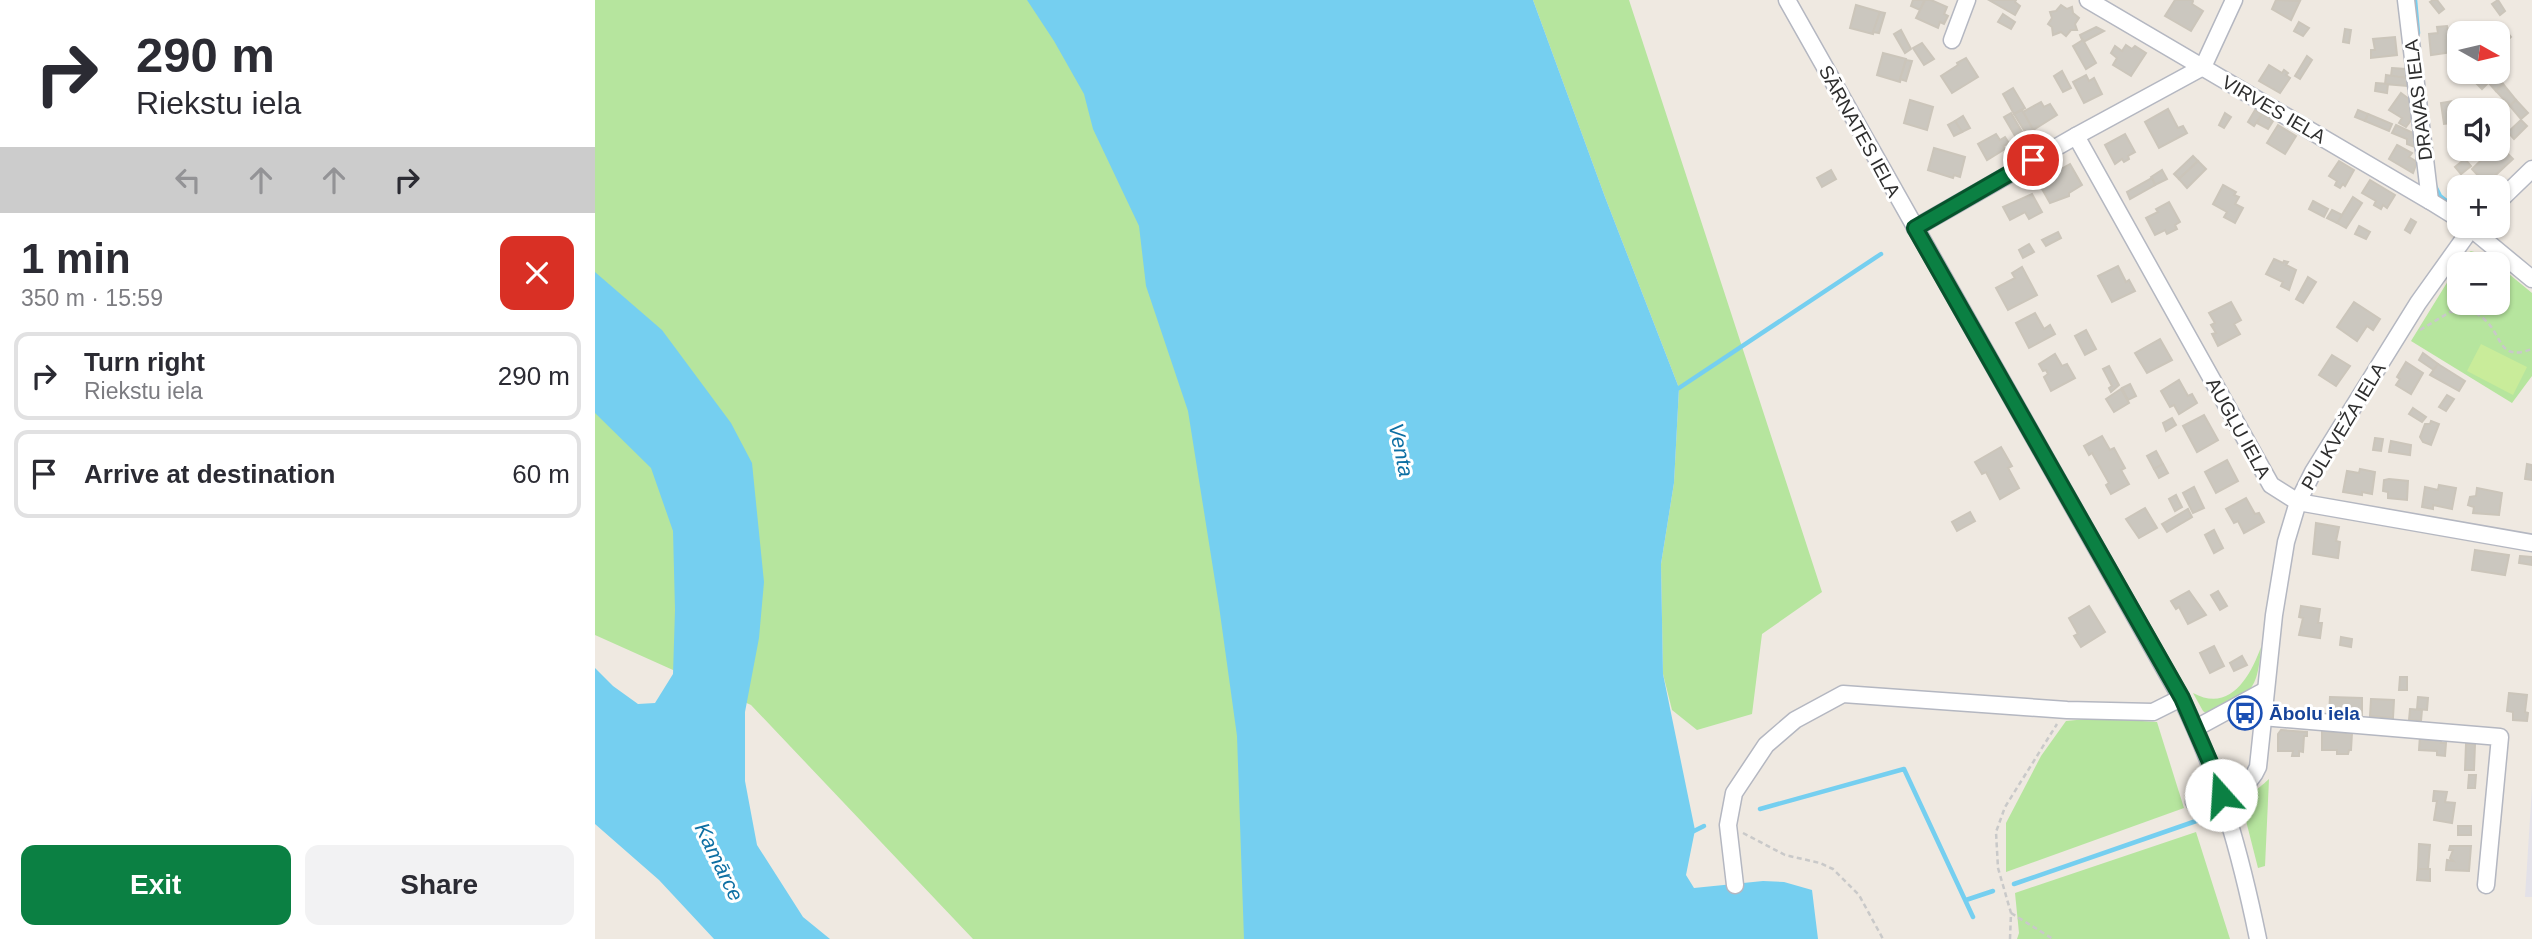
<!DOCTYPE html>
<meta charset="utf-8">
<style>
body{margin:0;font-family:Helvetica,sans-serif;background:#f2f2f3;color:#2b2b33;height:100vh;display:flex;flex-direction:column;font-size:26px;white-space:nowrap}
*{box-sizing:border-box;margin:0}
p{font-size:23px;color:#7c7c81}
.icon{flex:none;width:38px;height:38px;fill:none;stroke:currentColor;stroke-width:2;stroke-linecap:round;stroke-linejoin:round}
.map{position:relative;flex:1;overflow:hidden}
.panel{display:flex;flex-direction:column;background:#fff;width:595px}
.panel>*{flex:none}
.top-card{background:#fff;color:#2b2b33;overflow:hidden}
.needle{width:46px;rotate:98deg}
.controls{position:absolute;left:1852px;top:21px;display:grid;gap:14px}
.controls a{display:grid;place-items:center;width:63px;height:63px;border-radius:14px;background:#fff;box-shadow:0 2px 5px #0004;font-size:35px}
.pin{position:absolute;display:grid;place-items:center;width:60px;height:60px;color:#fff;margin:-30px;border:4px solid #fff;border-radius:50%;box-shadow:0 2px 7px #0007}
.me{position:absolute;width:77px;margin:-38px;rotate:341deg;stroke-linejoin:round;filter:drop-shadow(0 0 5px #0008)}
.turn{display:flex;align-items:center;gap:24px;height:147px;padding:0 21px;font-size:32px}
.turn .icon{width:91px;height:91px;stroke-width:2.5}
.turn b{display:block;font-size:49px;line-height:60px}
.lanes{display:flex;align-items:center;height:66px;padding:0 21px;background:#0003;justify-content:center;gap:35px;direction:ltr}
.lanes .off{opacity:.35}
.round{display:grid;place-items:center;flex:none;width:74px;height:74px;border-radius:14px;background:#f2f2f3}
.overview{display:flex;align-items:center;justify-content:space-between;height:119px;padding:0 21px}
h1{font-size:42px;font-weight:700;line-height:52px}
.primary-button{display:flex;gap:14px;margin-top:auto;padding:14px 21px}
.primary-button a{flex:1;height:80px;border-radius:14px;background:#0b8043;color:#fff;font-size:28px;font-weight:700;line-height:80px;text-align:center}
.primary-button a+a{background:#f2f2f3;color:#2b2b33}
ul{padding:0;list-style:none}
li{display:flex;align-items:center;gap:21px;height:88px;margin:0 14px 10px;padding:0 7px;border:4px solid #e1e1e2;border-radius:14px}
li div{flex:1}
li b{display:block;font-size:26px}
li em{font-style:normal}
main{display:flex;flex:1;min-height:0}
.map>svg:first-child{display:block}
</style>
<main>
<section class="panel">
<div class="top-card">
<div class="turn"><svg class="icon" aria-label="right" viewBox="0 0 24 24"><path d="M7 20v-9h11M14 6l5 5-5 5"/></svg><div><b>290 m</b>Riekstu iela</div></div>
<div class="lanes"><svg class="icon off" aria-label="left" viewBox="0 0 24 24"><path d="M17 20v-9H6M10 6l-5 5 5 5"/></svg><svg class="icon off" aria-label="ahead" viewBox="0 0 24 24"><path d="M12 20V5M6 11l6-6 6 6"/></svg><svg class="icon off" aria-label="ahead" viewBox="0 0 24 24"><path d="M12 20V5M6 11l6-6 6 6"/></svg><svg class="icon" aria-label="right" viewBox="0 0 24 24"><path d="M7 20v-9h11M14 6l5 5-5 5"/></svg></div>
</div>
<div class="overview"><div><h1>1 min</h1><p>350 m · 15:59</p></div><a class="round" style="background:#d93025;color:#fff"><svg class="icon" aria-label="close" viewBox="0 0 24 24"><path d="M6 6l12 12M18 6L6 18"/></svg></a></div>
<ul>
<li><svg class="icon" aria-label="right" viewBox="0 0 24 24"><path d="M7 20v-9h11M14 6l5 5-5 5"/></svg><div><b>Turn right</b><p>Riekstu iela</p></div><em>290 m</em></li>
<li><svg class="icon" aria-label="arrive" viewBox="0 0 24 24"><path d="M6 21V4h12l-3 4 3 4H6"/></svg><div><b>Arrive at destination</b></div><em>60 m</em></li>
</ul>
<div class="primary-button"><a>Exit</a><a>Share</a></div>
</section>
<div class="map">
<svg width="1937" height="939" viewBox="0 0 1937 939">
<rect width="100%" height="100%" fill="#efe9e1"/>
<polygon fill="#e3e1e8" points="1937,787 1937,897 1930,897"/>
<g fill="#b6e59e" fill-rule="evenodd">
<polygon points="0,0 570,0 827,939 378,939 156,705 0,635"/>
<polygon points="938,0 1034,0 1227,592 1167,634 1157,714 1102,730 1077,710 1068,674 1066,564 1079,483 1084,388 1010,197"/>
<path d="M1876 251 1892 256 1937 293V376L1917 403 1816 341 1869 255ZM1864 264H1902V303H1864Z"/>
<path d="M1666 647C1662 697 1654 692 1612 714L1608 711 1598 693C1635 713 1655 677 1666 647Z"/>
<polygon points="1502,718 1562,722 1589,808 1411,872 1411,823 1446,756 1471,721"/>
<path d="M1674 779 1670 866 1663 868 1647 805C1649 798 1667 786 1674 779Z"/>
<polygon points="1601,832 1635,939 1422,939 1424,933 1420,893"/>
</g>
<polygon fill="#c9ec9a" points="1886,344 1932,367 1918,395 1872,371"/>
<g fill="#75cff0">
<polygon points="432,0 938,0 1010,197 1084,388 1079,483 1066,564 1068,674 1100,830 1091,875 1099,888 1168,881 1189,882 1217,890 1223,939 649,939 642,736 624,606 593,411 551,286 544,226 498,129 489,94 459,41"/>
<polygon points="0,272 67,330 136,423 157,463 169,582 164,638 150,712 150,781 162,845 208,917 235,939 119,939 64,880 0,824 0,668 18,686 43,704 60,703 78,674 80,610 78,531 56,468 0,413"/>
</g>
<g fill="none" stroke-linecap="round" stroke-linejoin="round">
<g stroke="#75cff0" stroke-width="4.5">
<polyline points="1820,0 1823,33"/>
<polyline points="1840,186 1845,196 1855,204"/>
<polyline points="1079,389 1084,388 1286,254"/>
<polyline points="1165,809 1309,769 1378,917"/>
<polyline points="1097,832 1109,826"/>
<polyline points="1419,884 1604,820"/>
<polyline points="1371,900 1398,891"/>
</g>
</g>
<g fill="#cbc7bf" stroke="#cbc5ba" stroke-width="2">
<polygon points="1318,0 1330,0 1325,10 1316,6"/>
<polygon points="1330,0 1336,0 1352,7 1349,14 1353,16 1349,24 1345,22 1343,28 1321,18"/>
<polygon points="1394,0 1421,0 1420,2 1425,6 1420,15"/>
<polygon points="1580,0 1597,0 1598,1 1597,4 1608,11 1596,31 1570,16"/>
<polygon points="1681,0 1705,1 1696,20 1677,9"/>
<polygon points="1838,0 1842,0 1849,9 1844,13 1835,2"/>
<polygon points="1903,0 1910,11 1905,15 1897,4"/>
<polygon points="1261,5 1285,12 1278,34 1255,28"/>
<polygon points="1466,5 1472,9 1477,7 1478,13 1484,18 1480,24 1482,30 1476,30 1471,36 1466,32 1458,35 1457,27 1453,24 1457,18 1455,12 1461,11"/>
<polygon points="1285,12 1290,13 1284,33 1278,32"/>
<polygon points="1408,14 1420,22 1416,29 1403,22"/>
<polygon points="1704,22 1714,28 1708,36 1699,31"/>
<polygon points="1852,26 1858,52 1836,55 1834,34 1843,33 1842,27"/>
<polygon points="1501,27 1509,31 1488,42 1485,35"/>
<polygon points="1750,29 1756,30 1754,43 1748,42"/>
<polygon points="1306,30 1316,49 1310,53 1299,34"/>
<polygon points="1912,32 1916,37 1906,46 1902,41"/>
<polygon points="1800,37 1802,55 1776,58 1776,50 1780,50 1778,39"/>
<polygon points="1488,40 1501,63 1491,69 1478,46"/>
<polygon points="1327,43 1339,59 1329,65 1318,48"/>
<polygon points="1531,45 1537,49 1540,46 1551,53 1536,76 1518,65 1522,58 1516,53 1520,46 1527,51"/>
<polygon points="1288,53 1311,59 1305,82 1282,75"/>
<polygon points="1712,56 1717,60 1705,79 1700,76"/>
<polygon points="1371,58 1383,77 1357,93 1346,76 1363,65 1362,63"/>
<polygon points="1311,60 1317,61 1311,81 1305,79"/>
<polygon points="1674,65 1687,73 1689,70 1693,73 1691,75 1695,78 1685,93 1664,81"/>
<polygon points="1797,68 1811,69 1812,78 1796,76"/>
<polygon points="1467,71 1476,88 1468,92 1459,76"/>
<polygon points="1491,75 1494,81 1499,78 1507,94 1489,103 1478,82"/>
<polygon points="1791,75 1812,78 1812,86 1790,84"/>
<polygon points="1886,76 1893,83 1887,89 1880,82"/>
<polygon points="1900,76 1908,84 1901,91 1893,82"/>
<polygon points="1781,83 1793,84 1792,93 1780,91"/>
<polygon points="1908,84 1921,100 1915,106 1901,91"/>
<polygon points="1418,88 1430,108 1419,114 1408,94"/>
<polygon points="1806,93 1814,99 1817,119 1811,127 1804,123 1807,118 1794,110"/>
<polygon points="1315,100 1338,107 1332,130 1309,123"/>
<polygon points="1864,100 1864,122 1849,124 1846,103"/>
<polygon points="1921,100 1933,113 1926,119 1915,106"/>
<polygon points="1446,102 1449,107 1455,104 1462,115 1438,130 1428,112"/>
<polygon points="1573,109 1583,128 1588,126 1592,133 1564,148 1550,122"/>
<polygon points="1427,110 1439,131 1432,135 1419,114"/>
<polygon points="1660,110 1667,114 1659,126 1653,122"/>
<polygon points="1763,110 1773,114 1770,121 1760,117"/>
<polygon points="1416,113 1430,137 1423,141 1409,117"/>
<polygon points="1630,113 1636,117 1629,128 1624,125"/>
<polygon points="1667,114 1678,121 1673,129 1662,123"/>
<polygon points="1773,114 1797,124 1794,131 1770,121"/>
<polygon points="1368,116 1375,128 1367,132 1360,121"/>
<polygon points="1926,120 1932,126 1919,139 1913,132"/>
<polygon points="1360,121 1367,132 1359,136 1353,125"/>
<polygon points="1683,125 1701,136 1690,154 1672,143"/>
<polygon points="1801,125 1818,133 1820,147 1812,144 1812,139 1797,133"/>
<polygon points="1401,134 1405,140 1410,137 1414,143 1408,146 1410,149 1392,160 1383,144"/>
<polygon points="1530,134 1540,152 1533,156 1534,159 1529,162 1527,159 1520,164 1510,145"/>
<polygon points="1903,144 1918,159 1891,184 1877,169 1898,149 1902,149"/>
<polygon points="1802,145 1817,153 1814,157 1822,162 1818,173 1794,159"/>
<polygon points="1339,148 1370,157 1365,177 1359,175 1358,178 1333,170"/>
<polygon points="1598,156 1603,161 1584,179 1579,174"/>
<polygon points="1870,159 1876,166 1866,174 1860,167"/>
<polygon points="1603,161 1611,169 1592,188 1584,179"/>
<polygon points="1744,161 1759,170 1750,186 1748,184 1745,188 1740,185 1742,181 1734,176"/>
<polygon points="1475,164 1487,185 1474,193 1474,196 1455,203 1443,182"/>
<polygon points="1236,170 1241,179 1227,187 1222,178"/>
<polygon points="1567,170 1572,179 1560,185 1556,177"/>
<polygon points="1557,178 1560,185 1535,199 1532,192"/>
<polygon points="1775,180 1800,195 1792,208 1788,205 1786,209 1779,205 1781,201 1767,193"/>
<polygon points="1628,185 1641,192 1639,195 1644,197 1640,204 1648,208 1640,223 1629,217 1632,212 1618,204"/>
<polygon points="1437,194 1447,212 1434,219 1430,212 1415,220 1408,207"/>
<polygon points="1758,197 1767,203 1751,228 1742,223"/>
<polygon points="1718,201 1733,209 1729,217 1714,209"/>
<polygon points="1574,202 1585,222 1580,225 1582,229 1572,234 1570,230 1560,235 1551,218 1563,212 1561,209"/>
<polygon points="1737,210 1747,215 1742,223 1732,218"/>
<polygon points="1816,219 1821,222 1815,233 1810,230"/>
<polygon points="1764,226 1775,232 1771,239 1760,234"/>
<polygon points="1463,232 1466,238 1451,246 1447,240"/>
<polygon points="1434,244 1439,252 1428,258 1424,250"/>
<polygon points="1679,259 1688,263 1689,261 1693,262 1691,265 1701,270 1694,290 1686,286 1688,282 1671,274"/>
<polygon points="1523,266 1531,282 1534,280 1540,291 1517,302 1503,276"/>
<polygon points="1427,267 1442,295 1413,310 1401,288 1420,278 1417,273"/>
<polygon points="1713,277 1721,282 1708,303 1701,299"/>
<polygon points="1636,302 1646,320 1639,324 1645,334 1623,346 1617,334 1621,333 1616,325 1620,323 1614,313"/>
<polygon points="1759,302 1785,319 1778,330 1772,326 1762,341 1742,327"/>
<polygon points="1440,313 1449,329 1455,325 1460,334 1434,348 1421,323"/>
<polygon points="1491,330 1501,349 1490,355 1480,336"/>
<polygon points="1565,339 1577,360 1552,373 1540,353"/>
<polygon points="1828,353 1843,364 1839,370 1824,360"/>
<polygon points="1460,354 1467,366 1472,364 1480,378 1456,391 1449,377 1453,374 1451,370 1448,371 1444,364"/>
<polygon points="1737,355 1755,366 1741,386 1724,375"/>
<polygon points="1811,362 1828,373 1816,394 1801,385 1805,379 1802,377"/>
<polygon points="1843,364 1870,381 1864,391 1835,375"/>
<polygon points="1514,366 1524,385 1516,392 1514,388 1517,386 1508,369"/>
<polygon points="1584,380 1593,396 1597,394 1602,403 1584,414 1579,405 1575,407 1566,391"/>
<polygon points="1535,384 1541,396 1533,400 1527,388"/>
<polygon points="1526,389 1534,403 1519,412 1511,399"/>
<polygon points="1852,395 1859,399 1851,411 1844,407"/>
<polygon points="1818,408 1831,417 1827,422 1814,414"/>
<polygon points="1609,415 1623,440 1602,452 1588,426"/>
<polygon points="1577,418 1581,425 1571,431 1568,423"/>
<polygon points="1836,421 1844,424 1836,445 1828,442 1825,437 1830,424 1835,424"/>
<polygon points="1507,436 1515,450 1519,448 1530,468 1526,470 1534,484 1516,494 1511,485 1514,483 1497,453 1494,455 1489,446"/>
<polygon points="1780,438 1788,439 1786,451 1778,450"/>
<polygon points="1796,441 1816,445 1815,455 1794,452"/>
<polygon points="1406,447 1417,466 1413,468 1424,488 1405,499 1391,472 1387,474 1380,462"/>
<polygon points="1561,451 1568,464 1559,469 1552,456"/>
<polygon points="1632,460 1643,481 1621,493 1610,472"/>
<polygon points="1568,464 1573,473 1564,478 1559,469"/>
<polygon points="1932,464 1937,465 1937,480 1930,479"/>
<polygon points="1765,469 1780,472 1777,494 1767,492 1767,495 1748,492 1752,471 1764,473"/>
<polygon points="1794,479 1813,481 1812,500 1793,498 1793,492 1788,491 1789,480"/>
<polygon points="1844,485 1861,488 1857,509 1838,505 1838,509 1827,507 1830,487 1843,490"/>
<polygon points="1599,487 1609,508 1598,513 1588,493"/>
<polygon points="1882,488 1907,493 1904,515 1878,513 1879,507 1873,505 1875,497 1881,496"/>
<polygon points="1581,495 1587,507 1580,511 1574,499"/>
<polygon points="1651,498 1660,514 1664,513 1669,522 1649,533 1643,521 1639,523 1631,509"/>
<polygon points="1550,508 1562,528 1544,538 1531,519"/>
<polygon points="1593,509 1597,517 1572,532 1567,524"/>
<polygon points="1375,512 1380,521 1362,531 1357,522"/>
<polygon points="1721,523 1744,527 1741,541 1745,542 1743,558 1718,554"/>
<polygon points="1619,530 1628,548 1619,553 1610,535"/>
<polygon points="1880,550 1914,555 1910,575 1877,570"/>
<polygon points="1925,556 1937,557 1937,565 1924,563"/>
<polygon points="1594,591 1611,615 1593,624 1584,607 1581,609 1576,601"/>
<polygon points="1623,591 1632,606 1625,610 1616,595"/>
<polygon points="1494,606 1510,632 1486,647 1479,636 1483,634 1474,618"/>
<polygon points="1706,606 1725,609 1723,623 1727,623 1725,638 1704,635 1708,618 1704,617"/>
<polygon points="1746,637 1757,639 1756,647 1745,645"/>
<polygon points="1619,646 1629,666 1615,673 1605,653"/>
<polygon points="1647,656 1652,665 1639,671 1635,663"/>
<polygon points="1805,677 1812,677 1812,690 1804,690"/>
<polygon points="1914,693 1932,695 1930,712 1933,713 1932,721 1918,720 1918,712 1912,711"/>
<polygon points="1735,697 1767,698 1767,716 1734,715"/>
<polygon points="1823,697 1833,698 1832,710 1822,709"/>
<polygon points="1776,699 1799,700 1798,718 1775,716"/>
<polygon points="1815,709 1827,710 1826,721 1814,720"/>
<polygon points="1686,730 1712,732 1712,736 1709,736 1708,752 1704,751 1704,756 1697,756 1698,751 1683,751 1683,734"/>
<polygon points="1727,731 1757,733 1756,750 1754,750 1753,754 1742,754 1742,750 1727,750"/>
<polygon points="1825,735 1847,736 1846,743 1851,743 1850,756 1842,755 1842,751 1824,750"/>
<polygon points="1871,744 1880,744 1879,770 1870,770"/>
<polygon points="1874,775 1881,775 1880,788 1873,788"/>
<polygon points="1839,791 1852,792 1850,802 1860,803 1857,823 1839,820 1842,801 1838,801"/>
<rect x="1863" y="826" width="13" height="9"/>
<polygon points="1824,844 1835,845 1833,869 1823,869"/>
<polygon points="1855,846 1876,846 1874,871 1851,870 1852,860 1858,861 1855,858 1858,850 1854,850"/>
<polygon points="1823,869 1835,869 1835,881 1822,880"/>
</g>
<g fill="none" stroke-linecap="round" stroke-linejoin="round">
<defs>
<g id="minor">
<path d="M1192 0 1586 698C1624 775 1646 856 1663 939"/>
<polyline points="1493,0 1835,201 1864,219"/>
<polyline points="1811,0 1835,201"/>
<polyline points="1357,40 1372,0"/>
<polyline points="1481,136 1676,485 1703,502 1937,543"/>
<polyline points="1902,203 1937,169"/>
<polyline points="1873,226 1937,279"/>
<polyline points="1320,228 1481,136 1608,67 1639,0"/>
<polyline points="1667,717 1905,737 1891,885"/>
<polyline points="1601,728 1669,691"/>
<path d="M1599 802C1625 795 1652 794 1663 767L1679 615 1691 542 1703 502 1718 472 1823 303 1878 226"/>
<polyline points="1140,885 1133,825 1139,793 1171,745 1200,720 1248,694 1472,710 1558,712 1586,698"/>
</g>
</defs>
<use href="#minor" stroke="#b4b7c1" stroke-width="19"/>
<g stroke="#c9c9c9" stroke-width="2.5" stroke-dasharray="5 3.5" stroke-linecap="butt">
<polyline points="1860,277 1864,297"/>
<path d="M1867 303C1874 311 1883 313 1890 320 1908 336 1903 362 1937 349"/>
<polyline points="1855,310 1859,305 1861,295"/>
<polyline points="1825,330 1855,312 1873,311"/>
<polyline points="1148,833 1190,855 1225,863 1238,869 1264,895 1288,939"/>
<polyline points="1416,913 1458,939"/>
<polyline points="1415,939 1416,913 1403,868 1401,832 1410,807 1462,724"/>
</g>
<use href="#minor" stroke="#fff" stroke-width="16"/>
</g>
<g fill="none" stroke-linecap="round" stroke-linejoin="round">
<defs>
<polyline id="route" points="1438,160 1320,228 1587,698 1621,776 1626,795"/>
</defs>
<use href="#route" stroke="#07532c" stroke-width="18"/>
<use href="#route" stroke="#0b8043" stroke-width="12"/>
</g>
<defs>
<symbol id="bus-ring" viewBox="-11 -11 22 22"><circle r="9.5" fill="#fff" stroke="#1a4fb4" stroke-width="1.5"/><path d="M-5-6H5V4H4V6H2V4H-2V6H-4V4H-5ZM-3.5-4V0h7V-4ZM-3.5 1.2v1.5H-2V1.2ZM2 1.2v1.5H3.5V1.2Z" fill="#1a4fb4"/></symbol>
</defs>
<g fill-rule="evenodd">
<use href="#bus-ring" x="1631" y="694" width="38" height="38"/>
</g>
<g text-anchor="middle" stroke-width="6" stroke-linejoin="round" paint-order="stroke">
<g font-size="19" fill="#2e2e2e" stroke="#fff">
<text transform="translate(1823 100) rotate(-97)" y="7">DRAVAS IELA</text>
<text transform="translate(1679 109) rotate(30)" y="7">VIRVES IELA</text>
<text transform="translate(1265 131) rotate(61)" y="7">SĀRNATES IELA</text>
<text transform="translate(1748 426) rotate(-59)" y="7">PULKVEŽA IELA</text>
<text transform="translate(1644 428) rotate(61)" y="7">AUGĻU IELA</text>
</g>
<g font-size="19" font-weight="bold" fill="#164399" stroke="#fff" text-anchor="start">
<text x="1674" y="720">Ābolu iela</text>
</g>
<g font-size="21" font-style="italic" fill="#0d6fa3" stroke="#fff">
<text transform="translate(806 450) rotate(78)" y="7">Venta</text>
<text transform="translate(124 862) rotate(64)" y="7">Kamārce</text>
</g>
</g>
</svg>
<div class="controls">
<a><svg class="needle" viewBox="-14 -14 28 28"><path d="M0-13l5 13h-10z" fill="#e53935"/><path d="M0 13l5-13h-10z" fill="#7c7c81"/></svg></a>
<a><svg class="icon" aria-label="sound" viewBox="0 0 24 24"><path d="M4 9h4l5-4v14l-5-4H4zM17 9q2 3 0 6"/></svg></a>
<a>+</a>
<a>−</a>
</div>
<div class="pin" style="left:1438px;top:160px;background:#d93025"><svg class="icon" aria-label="arrive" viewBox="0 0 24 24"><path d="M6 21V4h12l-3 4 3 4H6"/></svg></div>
<svg class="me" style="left:1626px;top:795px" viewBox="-20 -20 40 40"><circle r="19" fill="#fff"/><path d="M0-13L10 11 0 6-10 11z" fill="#0b8043"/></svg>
</div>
</main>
